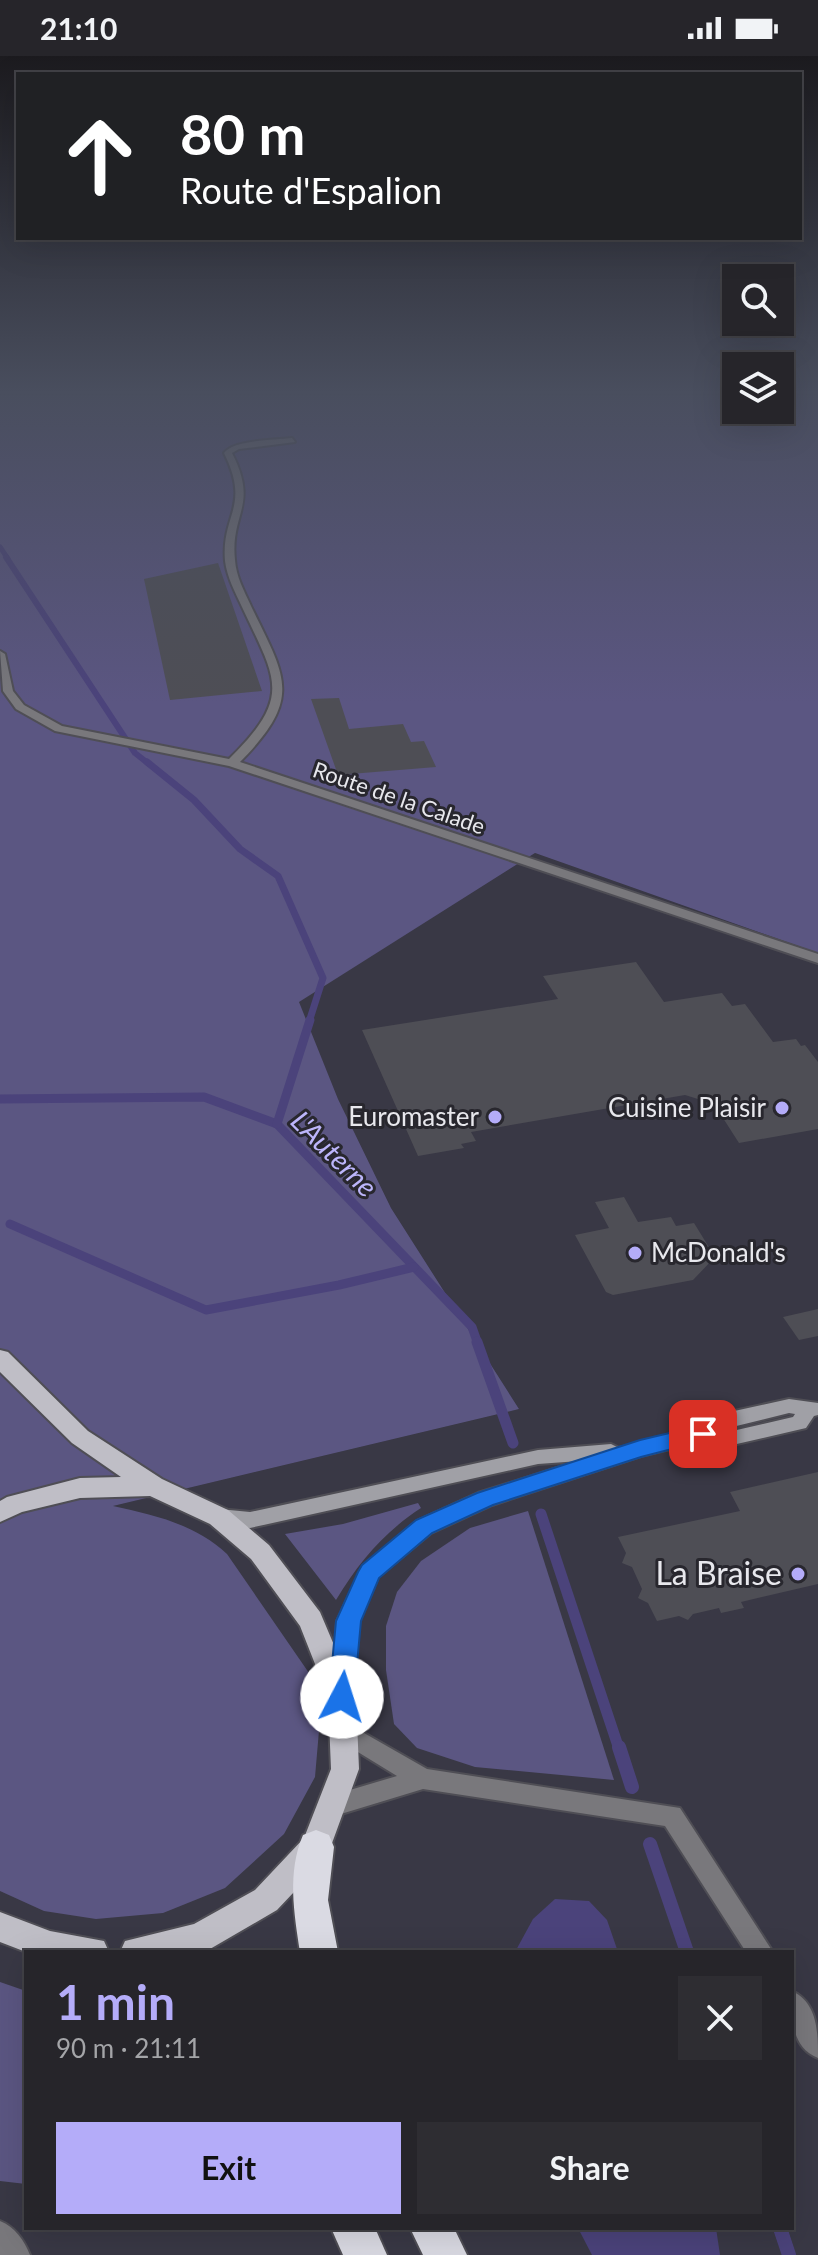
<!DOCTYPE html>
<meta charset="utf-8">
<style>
body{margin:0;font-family:Lato,sans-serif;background:#2e2d32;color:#f1f3f6;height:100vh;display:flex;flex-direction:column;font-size:30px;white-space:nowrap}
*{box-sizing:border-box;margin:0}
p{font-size:26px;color:#a4a5a8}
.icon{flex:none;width:44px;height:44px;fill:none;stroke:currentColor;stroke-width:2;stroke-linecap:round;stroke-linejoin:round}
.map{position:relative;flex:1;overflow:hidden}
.sheet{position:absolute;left:24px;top:1894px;width:770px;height:280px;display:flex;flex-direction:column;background:#26252a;border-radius:0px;box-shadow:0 8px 32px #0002,0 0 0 2px #424247}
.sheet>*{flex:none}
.banner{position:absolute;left:16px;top:16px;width:786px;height:168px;border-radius:0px;box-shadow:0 8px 32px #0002,0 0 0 2px #424247;background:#202124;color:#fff;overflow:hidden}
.controls{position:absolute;left:722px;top:208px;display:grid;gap:16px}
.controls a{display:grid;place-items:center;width:72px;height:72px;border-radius:0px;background:#26252a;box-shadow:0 8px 32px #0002,0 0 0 2px #424247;font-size:40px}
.pin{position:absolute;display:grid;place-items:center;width:68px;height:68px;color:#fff;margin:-34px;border-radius:16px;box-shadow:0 4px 12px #0006}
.me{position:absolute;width:88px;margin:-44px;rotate:5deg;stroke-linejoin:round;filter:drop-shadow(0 0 6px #0008)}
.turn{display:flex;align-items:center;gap:28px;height:168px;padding:0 32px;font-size:36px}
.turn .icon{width:104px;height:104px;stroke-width:2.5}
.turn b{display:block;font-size:56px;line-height:68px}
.round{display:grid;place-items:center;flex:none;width:84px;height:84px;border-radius:0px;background:#2e2d32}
.summary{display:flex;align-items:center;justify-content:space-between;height:136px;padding:0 32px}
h1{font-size:48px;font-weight:700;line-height:60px;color:#b4acf9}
.action{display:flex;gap:16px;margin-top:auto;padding:16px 32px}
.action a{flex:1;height:92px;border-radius:0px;background:#b4acf9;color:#111;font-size:32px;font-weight:700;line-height:92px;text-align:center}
.action a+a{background:#2e2d32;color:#f1f3f6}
.status{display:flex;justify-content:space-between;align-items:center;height:56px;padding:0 40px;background:#26252a;direction:ltr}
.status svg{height:22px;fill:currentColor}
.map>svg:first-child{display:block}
</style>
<div class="status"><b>21:10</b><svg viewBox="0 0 49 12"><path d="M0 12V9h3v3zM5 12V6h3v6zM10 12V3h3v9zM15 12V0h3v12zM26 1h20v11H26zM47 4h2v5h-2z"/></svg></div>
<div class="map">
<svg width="818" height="2199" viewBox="0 0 818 2199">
<rect width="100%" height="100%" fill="#323138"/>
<path fill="#393845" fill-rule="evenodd" d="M535 797 818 897V2199H0V1477L519 1353 391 1152 338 1043 298 946ZM26 1896H792V2172H26Z"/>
<g fill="#5b5682">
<path d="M0 339H736V354H780V339H818V897L535 797 299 946 338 1043 391 1152 519 1353 113 1450C154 1459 195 1468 227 1498L309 1617 320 1663 315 1721 284 1778 225 1832 163 1857 96 1863 44 1855 0 1835Z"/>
<path d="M418 1447 421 1452C383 1477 359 1506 336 1544L285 1478 343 1468Z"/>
<polygon points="528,1455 614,1724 475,1711 417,1692 394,1668 386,1614 386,1570 397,1536 421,1505 470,1472"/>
<polygon points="0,1926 26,1935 26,2128 0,2125"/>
</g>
<g fill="#4b437b">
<polygon points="555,1843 589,1845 607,1864 618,1896 515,1896 533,1863"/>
<polygon points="578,2172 716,2172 720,2199 592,2199"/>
</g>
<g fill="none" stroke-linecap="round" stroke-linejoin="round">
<polyline stroke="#4b437b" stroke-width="5" points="0,491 8,503"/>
<polyline stroke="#4b437b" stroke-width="6" points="6,501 135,697 149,708"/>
<polyline stroke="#4b437b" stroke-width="7" points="147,706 194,744 240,793 278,820 323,922 309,966"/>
<g stroke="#4b437b" stroke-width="9">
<polyline points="0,1043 204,1041 277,1068 472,1271 478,1288"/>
<polyline points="277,1068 310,964"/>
<polyline points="10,1168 206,1254 339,1229 414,1211"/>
</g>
<g stroke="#4b437b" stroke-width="11">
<polyline points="477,1286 513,1387"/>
<polyline points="541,1458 619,1693"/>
</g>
<g stroke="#4b437b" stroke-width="14">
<polyline points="619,1691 632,1731"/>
<polyline points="650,1788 687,1896"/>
<polyline points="780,2172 789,2199"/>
</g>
</g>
<g fill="#4e4e55">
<polygon points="218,507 262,635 170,644 144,523"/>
<polygon points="339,642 349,673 403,668 411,686 424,685 436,711 338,719 311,643"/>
<polygon points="636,906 664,946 722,937 732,950 745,948 773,986 796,983 801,990 805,989 818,1006 818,1073 739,1087 714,1048 685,1039 471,1076 476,1085 461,1088 464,1092 418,1100 362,974 558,943 543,920"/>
<polygon points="624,1141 638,1166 671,1161 676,1170 694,1167 715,1201 693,1224 613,1239 606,1236 575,1179 609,1172 595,1146"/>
<polygon points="818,1253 818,1280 799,1284 783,1261"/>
<polygon points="818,1416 818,1528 741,1546 744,1552 721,1557 719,1552 693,1558 688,1564 679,1560 657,1565 648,1547 638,1542 642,1533 632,1511 622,1507 626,1497 618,1481 740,1455 730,1436"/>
</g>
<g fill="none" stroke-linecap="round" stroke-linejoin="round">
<defs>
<g id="street">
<path d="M292 382 295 386 239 393 232 397C259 450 230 457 235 504 236 520 244 535 251 550 286 622 303 642 240 706L818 898V907L229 710 55 675 16 653 3 635 0 595 5 598 13 635 24 649 62 670 229 703C293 640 276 624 242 551 235 536 227 521 225 505 221 458 251 451 224 397 233 384 275 384 292 382Z"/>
<polygon points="343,1665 427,1713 680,1752 773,1896 746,1896 665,1770 423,1733 331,1761 323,1758 319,1750 323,1742 397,1720 335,1682 332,1675 335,1668"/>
<path d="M792 1935C818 1947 818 1977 818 2002 790 1991 792 1960 792 1935Z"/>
<path d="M0 2165C15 2171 24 2184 30 2199H0Z"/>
</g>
<path id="secondary" d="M789 1343 818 1347V1359L814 1360 806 1372 728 1390 703 1385 641 1400 492 1449 431 1477 378 1521 359 1565 353 1632 350 1639 342 1642 334 1639 331 1632 337 1565 363 1510 417 1465 478 1437 579 1405 538 1408 250 1472 212 1467 209 1461 212 1455 219 1453 250 1456 538 1394 611 1388 619 1392 697 1372 709 1361 716 1359ZM789 1357 795 1358 793 1361 728 1376 720 1374Z"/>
<g id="primary">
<polygon points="0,1294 8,1296 88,1375 162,1423 228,1454 269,1489 320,1556 356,1641 359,1713 327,1801 277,1854 210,1893 202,1896 120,1896 125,1885 194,1868 255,1834 304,1782 331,1713 328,1641 300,1570 251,1503 210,1468 150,1440 80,1442 22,1456 0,1466 0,1445 7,1441 80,1422 121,1421 72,1387 0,1316"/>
<polygon points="0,1856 50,1875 104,1885 109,1896 26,1896 0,1886"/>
</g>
<g id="highway">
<path d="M316 1774 329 1779 334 1791 328 1844 338 1896H300C294 1857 287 1816 303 1779Z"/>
<polygon points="331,2172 375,2172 387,2199 343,2199"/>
<polygon points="410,2172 454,2172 467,2199 423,2199"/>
</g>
</defs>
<use href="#street" stroke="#4f4e55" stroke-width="4"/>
<use href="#secondary" stroke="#4f4e55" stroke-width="4"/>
<use href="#primary" stroke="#4f4e55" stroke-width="4"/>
<use href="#highway" stroke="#4f4e55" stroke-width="4"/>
<use href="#street" fill="#79787c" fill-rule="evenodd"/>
<use href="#secondary" fill="#a0a0a6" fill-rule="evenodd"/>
<use href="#primary" fill="#bfbec6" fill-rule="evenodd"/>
<use href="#highway" fill="#dadae3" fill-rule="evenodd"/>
</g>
<linearGradient id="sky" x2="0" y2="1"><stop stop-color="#1c1b1f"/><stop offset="0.52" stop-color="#494e5e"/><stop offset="1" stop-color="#494e5e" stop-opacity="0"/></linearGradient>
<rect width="818" height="647" fill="url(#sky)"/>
<polygon fill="#1a73e8" stroke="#114b97" stroke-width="2" points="703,1369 711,1372 714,1378 711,1383 641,1401 493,1449 432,1477 379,1522 361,1565 354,1641 351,1649 342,1652 333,1649 329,1641 336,1565 358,1516 362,1509 416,1464 477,1437 640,1384"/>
<g fill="#b4acf9" stroke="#28272e" stroke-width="3">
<circle cx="782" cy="1052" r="8"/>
<circle cx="495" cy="1061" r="8"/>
<circle cx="635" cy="1197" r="8"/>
<circle cx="798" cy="1518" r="8"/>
</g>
<g text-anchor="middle" stroke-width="6" stroke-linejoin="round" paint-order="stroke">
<g font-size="22" fill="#e8e8ed" stroke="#28272e">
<text transform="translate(399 742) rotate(19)" y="8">Route de la Calade</text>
</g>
<g font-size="26" fill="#e8e8ed" stroke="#28272e" text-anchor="end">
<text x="766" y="1061">Cuisine Plaisir</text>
<text x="479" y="1070">Euromaster</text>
<text x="651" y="1206" text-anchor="start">McDonald's</text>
</g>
<g font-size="28" font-style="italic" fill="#bcb5fa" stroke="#28272e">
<text transform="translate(334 1098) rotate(45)" y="10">L'Auterne</text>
</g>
<g font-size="32" fill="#e8e8ed" stroke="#28272e" text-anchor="end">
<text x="782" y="1529">La Braise</text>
</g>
</g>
</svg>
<div class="controls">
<a><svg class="icon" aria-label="search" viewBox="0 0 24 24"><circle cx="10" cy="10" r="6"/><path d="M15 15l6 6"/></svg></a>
<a><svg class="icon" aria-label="layers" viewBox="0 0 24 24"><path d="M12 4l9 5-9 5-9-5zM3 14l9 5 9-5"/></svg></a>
</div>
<div class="pin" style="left:703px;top:1378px;background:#d93025"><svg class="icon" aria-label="arrive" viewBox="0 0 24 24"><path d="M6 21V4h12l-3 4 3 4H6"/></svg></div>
<svg class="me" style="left:342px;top:1641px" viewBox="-20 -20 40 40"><circle r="19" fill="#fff"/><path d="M0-13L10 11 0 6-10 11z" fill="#1a73e8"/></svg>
<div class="banner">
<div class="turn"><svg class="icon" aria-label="ahead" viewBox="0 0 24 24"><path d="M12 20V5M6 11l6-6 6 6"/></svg><div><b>80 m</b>Route d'Espalion</div></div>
</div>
<section class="sheet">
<div class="summary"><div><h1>1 min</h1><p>90 m · 21:11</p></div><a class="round"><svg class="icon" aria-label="close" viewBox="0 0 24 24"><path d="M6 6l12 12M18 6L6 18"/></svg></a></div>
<div class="action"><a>Exit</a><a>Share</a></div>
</section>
</div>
